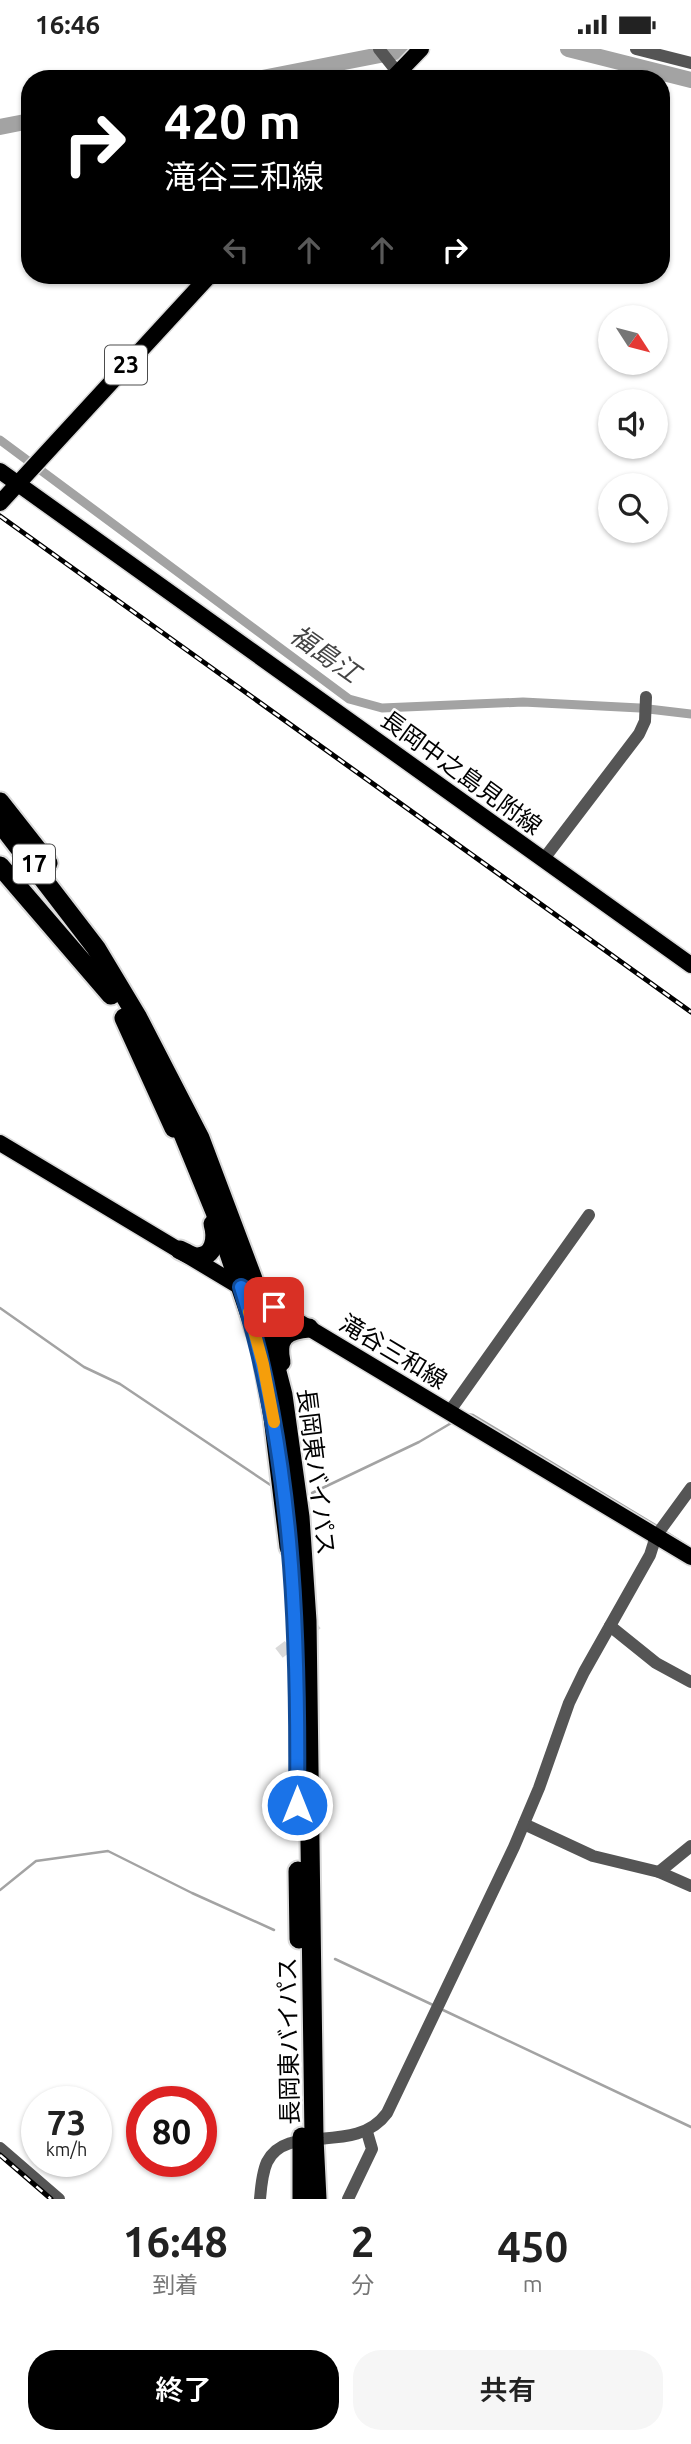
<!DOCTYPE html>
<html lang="ja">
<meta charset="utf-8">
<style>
body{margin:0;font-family:Ubuntu,"Noto Sans JP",sans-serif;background:#f6f6f6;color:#222;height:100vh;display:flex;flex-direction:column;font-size:26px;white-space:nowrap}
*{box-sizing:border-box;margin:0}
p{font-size:23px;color:#767676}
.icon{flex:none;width:38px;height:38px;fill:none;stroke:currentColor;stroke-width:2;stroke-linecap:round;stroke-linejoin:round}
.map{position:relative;height:2150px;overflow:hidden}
.side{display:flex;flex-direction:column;background:#fff;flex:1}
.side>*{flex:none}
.top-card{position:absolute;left:21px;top:21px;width:649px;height:214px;border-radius:28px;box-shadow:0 2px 5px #0004;background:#000;color:#fff;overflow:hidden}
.needle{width:46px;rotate:126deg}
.tools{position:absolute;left:598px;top:256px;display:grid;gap:14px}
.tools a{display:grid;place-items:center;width:70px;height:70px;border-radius:50%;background:#fff;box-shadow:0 2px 5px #0004;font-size:35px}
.speed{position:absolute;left:21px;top:2037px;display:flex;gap:14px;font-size:35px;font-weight:700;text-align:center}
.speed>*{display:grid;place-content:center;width:91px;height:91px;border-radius:50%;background:#fff;box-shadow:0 2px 5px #0004;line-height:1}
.speed small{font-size:18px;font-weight:400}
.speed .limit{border:10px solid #d22;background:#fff;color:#111}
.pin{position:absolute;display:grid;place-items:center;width:60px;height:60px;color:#fff;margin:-30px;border-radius:14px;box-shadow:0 4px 10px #0006}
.me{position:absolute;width:77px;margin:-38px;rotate:0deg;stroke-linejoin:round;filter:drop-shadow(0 0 5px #0008)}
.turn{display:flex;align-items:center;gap:24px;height:147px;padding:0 28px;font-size:32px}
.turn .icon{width:91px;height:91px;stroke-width:2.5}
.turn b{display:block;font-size:49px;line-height:60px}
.lanes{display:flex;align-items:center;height:66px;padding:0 28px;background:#0003;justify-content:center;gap:35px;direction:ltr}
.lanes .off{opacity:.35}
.eta{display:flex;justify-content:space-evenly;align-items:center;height:119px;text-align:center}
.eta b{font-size:42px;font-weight:600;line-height:49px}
.action{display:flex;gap:14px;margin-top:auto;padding:14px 28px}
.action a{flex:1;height:80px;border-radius:28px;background:#000;color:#fff;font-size:28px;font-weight:600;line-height:80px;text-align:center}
.action a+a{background:#f6f6f6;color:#222}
.status{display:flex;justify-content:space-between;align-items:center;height:49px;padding:0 35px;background:#fff;direction:ltr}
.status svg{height:19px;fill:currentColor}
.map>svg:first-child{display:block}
</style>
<div class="status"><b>16:46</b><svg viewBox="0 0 49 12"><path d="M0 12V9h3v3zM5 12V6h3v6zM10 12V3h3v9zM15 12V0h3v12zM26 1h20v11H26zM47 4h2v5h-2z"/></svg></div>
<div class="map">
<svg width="691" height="2150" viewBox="0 0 691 2150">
<rect width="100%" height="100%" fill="#fff"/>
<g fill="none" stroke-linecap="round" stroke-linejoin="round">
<g stroke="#a3a3a3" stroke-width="2.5">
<polyline points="0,1259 84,1318 120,1335 272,1437"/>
<polyline points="467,1365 473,1366 657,1477"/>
<polyline points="312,1444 419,1393 453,1373"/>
<polyline points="666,1483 691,1499"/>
<polyline points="0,1841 36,1812 108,1802 192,1844 274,1881"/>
<polyline points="335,1910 433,1956"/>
<polyline points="443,1961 691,2078"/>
</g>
<polyline stroke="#a3a3a3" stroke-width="9" points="0,391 349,650 382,659 523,653 640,659 691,665"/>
<g stroke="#a3a3a3" stroke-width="16">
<polyline points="568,0 691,31"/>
<polyline points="257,30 411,0"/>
<polyline points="0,78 30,72"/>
</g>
<polyline stroke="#d9d9d9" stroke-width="12" stroke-dasharray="12 6" stroke-linecap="butt" points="279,1604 319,1573"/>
<defs>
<g id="major">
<polyline points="392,30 421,0"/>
<polyline points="0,422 691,916"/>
<polyline points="0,454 210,226"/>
<polyline points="0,1094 691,1508"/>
</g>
<g id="highway">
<polyline points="0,753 48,814"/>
<polyline points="0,774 96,899 138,969 200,1089 253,1230 283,1346 300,1468 307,1572 314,2089 317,2150"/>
<polyline points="0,817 111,946"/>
<polyline points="124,969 174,1079"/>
<polyline points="174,1063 215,1163 255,1281"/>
<path d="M180 1201C185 1203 192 1208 197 1208 215 1208 217 1188 213 1175"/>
<path d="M281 1313C276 1289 285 1281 309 1279"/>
<polyline points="264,1317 273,1368 289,1498"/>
<polyline points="298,1822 299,1890"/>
<polyline points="302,2088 302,2150"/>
</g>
</defs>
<use href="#major" stroke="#dbdbdb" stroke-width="19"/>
<use href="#highway" stroke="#dbdbdb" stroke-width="23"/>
<g stroke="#555" stroke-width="12">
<polyline points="379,0 398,24"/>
<polyline points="636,0 691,14"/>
<polyline points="543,811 639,685 645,672 646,648"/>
<polyline points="449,1363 589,1166"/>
<polyline points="610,1577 656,1614 691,1633"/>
<polyline points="524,1775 593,1807 659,1823 691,1837"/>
<polyline points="659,1823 691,1797"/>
<polyline points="0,2099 59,2150"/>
<path d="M260 2150C261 2138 262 2124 267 2113 287 2072 355 2108 387 2064L514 1798 539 1739 569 1654 584 1623 650 1506 656 1487 691 1439"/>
<polyline points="348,2150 372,2100 367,2083"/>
</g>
<use href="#major" stroke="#000" stroke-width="16"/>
<use href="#highway" stroke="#000" stroke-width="19"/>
<defs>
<g id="rail">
<polyline points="0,467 691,963"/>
<polyline points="0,2106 51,2150"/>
</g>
</defs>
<use href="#rail" stroke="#000" stroke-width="5"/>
<use href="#rail" stroke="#fff" stroke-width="2.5" stroke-dasharray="8" stroke-linecap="butt"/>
</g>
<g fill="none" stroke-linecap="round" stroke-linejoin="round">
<defs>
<path id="route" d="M274 1258 241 1238C293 1405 299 1583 297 1756"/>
</defs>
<use href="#route" stroke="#114b97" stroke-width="18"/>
<use href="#route" stroke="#1a73e8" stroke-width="12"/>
<polyline stroke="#f59e0b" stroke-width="12" points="249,1263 263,1315 274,1373"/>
</g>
<g text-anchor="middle" stroke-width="5" stroke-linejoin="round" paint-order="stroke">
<g fill="#fff" stroke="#4c4c4c" stroke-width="2">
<rect x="105" y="296.5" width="42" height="39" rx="5"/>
<rect x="13" y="795.5" width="42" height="39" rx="5"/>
</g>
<g font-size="23" font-weight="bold" fill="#000">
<text x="126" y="324">23</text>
<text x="34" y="823">17</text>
</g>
<g font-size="24" fill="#000" stroke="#fff">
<text transform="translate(461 724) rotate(36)" y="8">長岡中之島見附線</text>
<text transform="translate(393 1303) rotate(31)" y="8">滝谷三和線</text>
<text transform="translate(316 1423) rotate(83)" y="8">長岡東バイパス</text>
<text transform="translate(289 1992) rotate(-91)" y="8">長岡東バイパス</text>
</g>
<g font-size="26" font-style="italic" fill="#444" stroke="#fff">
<text transform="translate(325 605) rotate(35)" y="9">福島江</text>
</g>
</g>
</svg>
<div class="tools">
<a><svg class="needle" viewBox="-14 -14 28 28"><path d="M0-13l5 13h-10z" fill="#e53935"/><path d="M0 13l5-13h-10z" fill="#767676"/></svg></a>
<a><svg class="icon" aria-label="sound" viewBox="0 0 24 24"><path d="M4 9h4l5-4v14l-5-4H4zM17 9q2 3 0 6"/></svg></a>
<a><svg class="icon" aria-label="search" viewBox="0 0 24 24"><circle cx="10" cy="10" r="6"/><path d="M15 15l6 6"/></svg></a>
</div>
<div class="speed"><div>73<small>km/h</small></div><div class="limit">80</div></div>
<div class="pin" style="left:274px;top:1258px;background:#d93025"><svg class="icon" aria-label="arrive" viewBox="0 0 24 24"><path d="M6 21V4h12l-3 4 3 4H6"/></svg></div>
<svg class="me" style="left:297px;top:1756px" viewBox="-20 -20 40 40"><circle r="17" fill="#1a73e8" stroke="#fff" stroke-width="3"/><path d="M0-11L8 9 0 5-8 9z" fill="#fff"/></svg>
<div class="top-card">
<div class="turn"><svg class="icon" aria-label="right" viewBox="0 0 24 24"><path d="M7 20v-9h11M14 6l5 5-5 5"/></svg><div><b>420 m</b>滝谷三和線</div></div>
<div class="lanes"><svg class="icon off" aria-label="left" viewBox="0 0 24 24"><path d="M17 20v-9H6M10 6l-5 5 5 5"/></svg><svg class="icon off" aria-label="ahead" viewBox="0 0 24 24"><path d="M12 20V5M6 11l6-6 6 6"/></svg><svg class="icon off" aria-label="ahead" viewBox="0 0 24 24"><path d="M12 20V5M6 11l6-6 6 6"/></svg><svg class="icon" aria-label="right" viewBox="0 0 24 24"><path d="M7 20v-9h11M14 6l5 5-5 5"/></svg></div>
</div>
</div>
<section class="side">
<div class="eta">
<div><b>16:48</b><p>到着</p></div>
<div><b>2</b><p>分</p></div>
<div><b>450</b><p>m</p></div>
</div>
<div class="action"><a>終了</a><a>共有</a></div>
</section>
